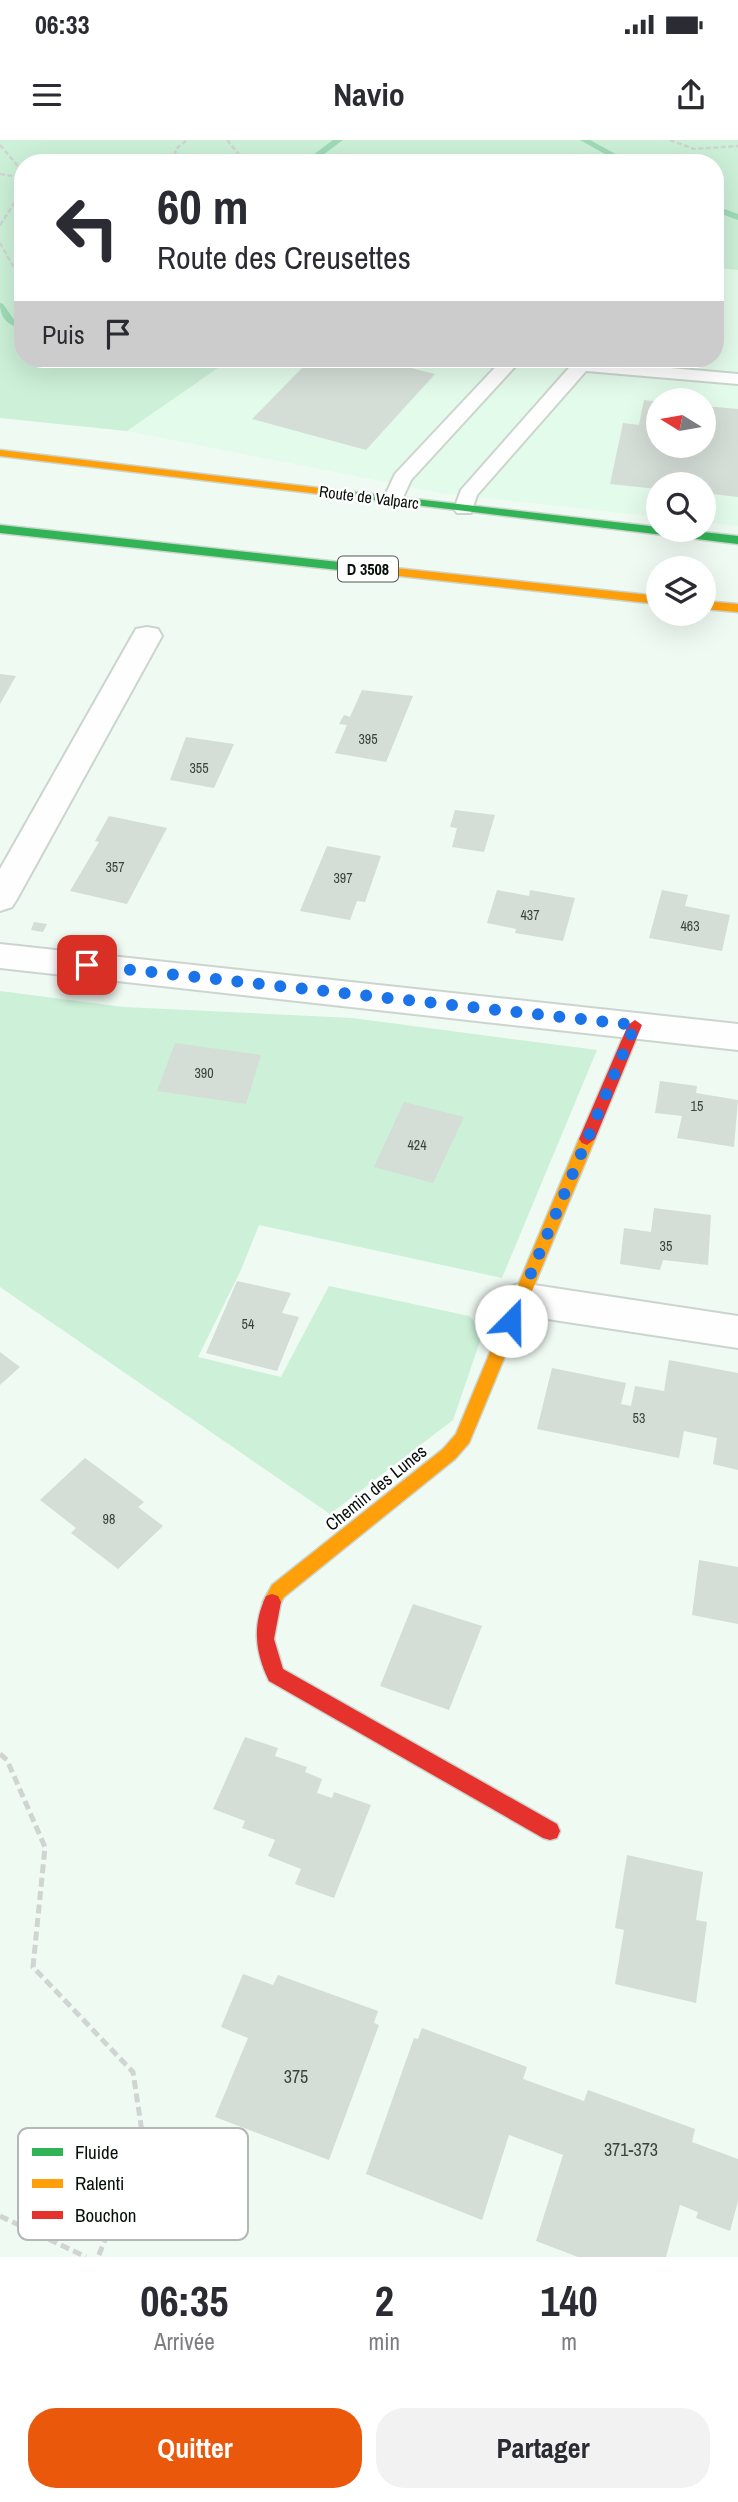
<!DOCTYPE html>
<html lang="fr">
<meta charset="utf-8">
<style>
body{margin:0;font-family:"Archivo Narrow",sans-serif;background:#f2f2f3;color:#2b2b33;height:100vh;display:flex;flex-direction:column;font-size:26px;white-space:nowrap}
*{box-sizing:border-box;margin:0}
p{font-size:23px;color:#7c7c81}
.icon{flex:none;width:38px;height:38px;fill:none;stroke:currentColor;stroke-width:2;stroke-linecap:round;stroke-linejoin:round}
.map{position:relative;height:2117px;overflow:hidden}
.details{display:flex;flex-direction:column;background:#fff;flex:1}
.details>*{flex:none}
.top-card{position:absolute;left:14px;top:14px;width:710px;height:214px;border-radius:28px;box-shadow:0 7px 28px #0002;background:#fff;color:#2b2b33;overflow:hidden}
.needle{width:46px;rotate:281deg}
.tools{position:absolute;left:646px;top:248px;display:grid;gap:14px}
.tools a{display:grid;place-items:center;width:70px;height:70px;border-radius:50%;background:#fff;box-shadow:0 7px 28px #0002;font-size:35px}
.pin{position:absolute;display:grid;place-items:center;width:60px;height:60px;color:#fff;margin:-30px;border-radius:14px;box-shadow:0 4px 10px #0006}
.me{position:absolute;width:77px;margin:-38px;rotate:22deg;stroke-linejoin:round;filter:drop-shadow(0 0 5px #0008)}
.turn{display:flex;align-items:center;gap:24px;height:147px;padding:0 28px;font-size:32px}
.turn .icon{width:91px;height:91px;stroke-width:2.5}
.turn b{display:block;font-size:49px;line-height:60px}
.then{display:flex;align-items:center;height:66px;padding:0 28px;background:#0003;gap:14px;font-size:26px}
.eta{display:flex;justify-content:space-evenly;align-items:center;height:119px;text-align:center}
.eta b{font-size:42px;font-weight:800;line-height:49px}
.primary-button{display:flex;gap:14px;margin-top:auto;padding:14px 28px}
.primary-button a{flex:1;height:80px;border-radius:28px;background:#ea580c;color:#fff;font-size:28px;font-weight:800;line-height:80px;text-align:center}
.primary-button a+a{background:#f2f2f3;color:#2b2b33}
.status{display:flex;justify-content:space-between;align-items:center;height:49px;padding:0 35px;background:#fff;direction:ltr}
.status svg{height:19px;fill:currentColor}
header{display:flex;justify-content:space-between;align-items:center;height:91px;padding:0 28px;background:#fff;font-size:32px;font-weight:800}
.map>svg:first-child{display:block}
</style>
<div class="status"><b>06:33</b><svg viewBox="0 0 49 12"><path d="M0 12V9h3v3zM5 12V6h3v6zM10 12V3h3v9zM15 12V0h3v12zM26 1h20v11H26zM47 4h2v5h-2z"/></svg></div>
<header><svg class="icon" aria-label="menu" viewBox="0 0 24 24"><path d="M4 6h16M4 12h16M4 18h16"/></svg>Navio<svg class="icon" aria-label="share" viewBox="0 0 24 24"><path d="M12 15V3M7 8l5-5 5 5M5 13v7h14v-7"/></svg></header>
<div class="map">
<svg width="738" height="2117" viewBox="0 0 738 2117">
<rect width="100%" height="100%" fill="#effaf2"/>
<path fill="#e3fbeb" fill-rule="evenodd" d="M716 128 738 130V386L704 382V345H658V377L441 353 127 291 231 219H716ZM658 261H704V306H658Z"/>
<g fill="#ccf0d8">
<polygon points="0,0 738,0 738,130 716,128 716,23 23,23 23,219 231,219 127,291 0,278"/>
<polygon points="0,851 124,867 352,878 597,910 502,1138 259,1085 241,1130 198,1217 281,1237 329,1146 469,1176 484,1190 453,1280 330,1374 0,1147"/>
</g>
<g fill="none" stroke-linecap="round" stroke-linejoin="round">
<g fill="#9fdbb6" fill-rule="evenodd">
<polygon points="333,0 343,0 312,23 302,23"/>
<polygon points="580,0 590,0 632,23 621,23"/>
<polygon points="716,66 738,74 738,80 716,72"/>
<path d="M0 163 3 164 15 181 23 183V189C8 185 0 179 0 163Z"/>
</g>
</g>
<g fill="#d4ddd6">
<polygon points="311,219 375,219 435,234 366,310 252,279"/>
<polygon points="644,260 658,262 658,306 704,306 704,266 738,269 738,357 704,353 704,345 658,345 658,349 610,344 623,283 639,285"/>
<polygon points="0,534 16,536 0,564"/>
<polygon points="362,550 413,556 386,622 335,613 347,585 339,584 344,575 350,577"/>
<polygon points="186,597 234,604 214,648 170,640"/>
<polygon points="455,670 495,675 484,712 452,707 457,688 450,687"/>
<polygon points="109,676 167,688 127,764 70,751 99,702 95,701"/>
<polygon points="327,706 381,716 365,762 357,761 350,780 300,771"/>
<polygon points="497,750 529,756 530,750 575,758 563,801 515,793 516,789 487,783"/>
<polygon points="662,750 688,755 685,766 730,775 722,811 649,798"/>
<polygon points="34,782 47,784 43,792 31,790"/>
<polygon points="175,903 261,915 246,964 157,951"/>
<polygon points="660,941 697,946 696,953 738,960 734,1007 677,998 682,976 655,973"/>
<polygon points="404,962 464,977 433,1043 374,1027"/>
<polygon points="654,1068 711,1075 708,1125 663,1120 660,1130 620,1124 624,1088 651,1092"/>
<polygon points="237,1141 291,1153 282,1173 299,1177 277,1231 206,1213"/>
<polygon points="0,1212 20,1227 0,1245"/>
<polygon points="669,1220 738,1233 738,1330 713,1324 717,1298 684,1291 679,1318 537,1289 552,1228 626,1243 621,1264 631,1266 635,1246 664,1251"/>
<polygon points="85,1318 144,1362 138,1367 163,1386 118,1429 71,1393 76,1388 40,1360"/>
<polygon points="699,1420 738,1427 738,1484 692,1475"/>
<polygon points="413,1464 482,1486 449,1570 380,1546"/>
<polygon points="245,1597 278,1608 275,1616 307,1627 305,1632 322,1639 317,1653 332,1658 334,1652 371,1665 334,1758 295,1744 301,1729 268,1716 275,1700 242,1688 245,1681 213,1669"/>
<polygon points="627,1715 703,1732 696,1780 707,1782 696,1863 615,1844 624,1790 615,1788"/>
<polygon points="243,1834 273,1845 278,1835 378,1871 374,1883 379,1885 329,2020 215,1977 248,1898 221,1887"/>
<polygon points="422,1888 527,1927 523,1939 584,1961 588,1950 695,1989 692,2002 738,2019 738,2061 730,2091 696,2078 698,2072 680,2065 666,2117 578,2117 536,2101 563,2015 509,1995 482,2080 366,2034 414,1898 418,1899"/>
</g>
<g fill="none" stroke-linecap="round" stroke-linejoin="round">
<defs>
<g id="lane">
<polygon points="503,219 522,219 411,340 400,364 386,364 383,360 395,334"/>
<polygon points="581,220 738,234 738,244 586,231 477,355 471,373 457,373 454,369 461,350 575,221"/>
</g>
<g id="street">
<polygon points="147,487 158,489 162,496 17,759 12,767 0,771 0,729 132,496 136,489"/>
<polygon points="0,804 738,884 738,910 0,828"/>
<polygon points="521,1143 738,1176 738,1208 521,1175 507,1170 501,1159 507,1148"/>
</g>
<g id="fast">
<polygon points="337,350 658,387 658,390 685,390 738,396 738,404 333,355 331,353"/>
<polygon points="0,385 348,423 354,427 348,431 0,393"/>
</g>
<g id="slow">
<polygon points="0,310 337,350 343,353 337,356 0,316"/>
<polygon points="348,423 658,456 658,464 344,430 344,424"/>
<polygon points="704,461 738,464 738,472 704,469"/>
<polygon points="587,993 595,999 469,1303 455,1319 284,1457 278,1468 272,1470 266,1468 263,1462 272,1445 443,1309 456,1294 579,999"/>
</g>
<g id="jam">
<polygon points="635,880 642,885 595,999 587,1005 582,1003 579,999 628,885"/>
<path d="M272 1454 278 1456 281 1462 274 1499 283 1529 557 1684 560 1691 557 1698 550 1700 543 1698 269 1541C255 1512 252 1486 266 1456Z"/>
</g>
</defs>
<use href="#lane" stroke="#cbd5ce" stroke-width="4"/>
<use href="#street" stroke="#cbd5ce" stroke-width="4"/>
<use href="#fast" stroke="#cbd5ce" stroke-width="3"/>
<use href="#slow" stroke="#cbd5ce" stroke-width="3"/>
<use href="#jam" stroke="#cbd5ce" stroke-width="3"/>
<g stroke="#d0d4d2" stroke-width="2.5" stroke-dasharray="5 2.5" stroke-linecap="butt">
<polyline points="227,0 246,23"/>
<polyline points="670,0 694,9 738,6"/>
<polyline points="0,5 23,32"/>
<polyline points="173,23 176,9 187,0"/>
<polyline points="0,34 23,38"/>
<polyline points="0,85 23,50"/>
<polyline points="0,103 23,143"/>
</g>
<g stroke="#d0d4d2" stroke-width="5" stroke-dasharray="9 4.5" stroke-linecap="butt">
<polyline points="0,1614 7,1620 45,1707 33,1827 133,1932 144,2005 98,2117"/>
<polyline points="0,2076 86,2117"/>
</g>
<use href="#lane" fill="#fdfefd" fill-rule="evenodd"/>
<use href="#street" fill="#fdfefd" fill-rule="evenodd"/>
<use href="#fast" fill="#30b455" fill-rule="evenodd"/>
<use href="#slow" fill="#ff9f0a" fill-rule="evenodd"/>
<use href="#jam" fill="#e5322d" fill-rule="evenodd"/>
</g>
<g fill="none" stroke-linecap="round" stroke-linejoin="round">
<polyline stroke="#1a73e8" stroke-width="12" stroke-dasharray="0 21.6" points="87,825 635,885 511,1181"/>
</g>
<g text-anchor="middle" stroke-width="5" stroke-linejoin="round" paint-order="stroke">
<g font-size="14" fill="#3a433d">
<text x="368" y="604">395</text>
<text x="199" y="633">355</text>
<text x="115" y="732">357</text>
<text x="343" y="743">397</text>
<text x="530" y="780">437</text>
<text x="690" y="791">463</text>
<text x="204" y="938">390</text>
<text x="697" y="971">15</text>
<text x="417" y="1010">424</text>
<text x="666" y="1111">35</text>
<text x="248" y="1189">54</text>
<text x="639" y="1283">53</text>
<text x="109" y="1384">98</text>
</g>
<g font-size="16" fill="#07100a" stroke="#fff">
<text transform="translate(369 357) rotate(7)" y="6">Route de Valparc</text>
</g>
<rect fill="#fff" stroke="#515854" stroke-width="2" x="338" y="416.5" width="60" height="25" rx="5"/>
<g font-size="16" font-weight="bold" fill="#07100a">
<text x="368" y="435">D 3508</text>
</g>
<g font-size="18" fill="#07100a" stroke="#fff">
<text transform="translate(376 1348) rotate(-39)" y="6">Chemin des Lunes</text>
</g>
<g font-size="18" fill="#3a433d">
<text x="296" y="1943">375</text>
<text x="631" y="2016">371-373</text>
</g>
</g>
<rect x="18" y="1988" width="230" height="112" rx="10" fill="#fff" stroke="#b5b7b6" stroke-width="2"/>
<rect x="32" y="2008" width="31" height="8" fill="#30b455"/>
<rect x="32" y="2039" width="31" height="9" fill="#ff9f0a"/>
<rect x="32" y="2071" width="31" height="8" fill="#e5322d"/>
<g font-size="19" fill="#07100a">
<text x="75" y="2019">Fluide</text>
<text x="75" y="2050">Ralenti</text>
<text x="75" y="2082">Bouchon</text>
</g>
</svg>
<div class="tools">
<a><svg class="needle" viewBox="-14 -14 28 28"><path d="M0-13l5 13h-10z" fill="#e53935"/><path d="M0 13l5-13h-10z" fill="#7c7c81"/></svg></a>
<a><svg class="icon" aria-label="search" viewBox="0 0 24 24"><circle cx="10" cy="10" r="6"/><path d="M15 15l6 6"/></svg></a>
<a><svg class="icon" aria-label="layers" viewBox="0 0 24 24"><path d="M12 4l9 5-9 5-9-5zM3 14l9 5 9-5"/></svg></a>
</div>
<div class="pin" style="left:87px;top:825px;background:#d93025"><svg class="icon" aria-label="arrive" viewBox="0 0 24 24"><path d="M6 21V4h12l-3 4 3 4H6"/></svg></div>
<svg class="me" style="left:511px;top:1181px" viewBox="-20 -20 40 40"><circle r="19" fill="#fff"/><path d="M0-13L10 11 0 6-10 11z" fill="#1a73e8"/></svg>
<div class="top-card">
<div class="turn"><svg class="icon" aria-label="left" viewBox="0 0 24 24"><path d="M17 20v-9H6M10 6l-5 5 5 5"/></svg><div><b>60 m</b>Route des Creusettes</div></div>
<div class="then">Puis<svg class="icon" aria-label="arrive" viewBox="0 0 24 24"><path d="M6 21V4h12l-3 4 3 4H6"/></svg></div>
</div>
</div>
<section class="details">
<div class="eta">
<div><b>06:35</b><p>Arrivée</p></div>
<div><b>2</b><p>min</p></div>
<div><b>140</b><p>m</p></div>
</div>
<div class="primary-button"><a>Quitter</a><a>Partager</a></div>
</section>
